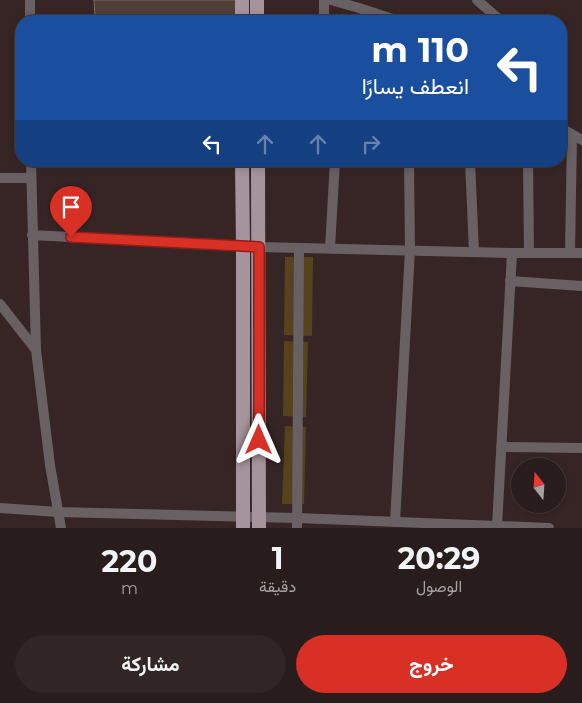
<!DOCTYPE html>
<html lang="ar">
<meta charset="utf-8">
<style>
body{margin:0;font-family:Montserrat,Vazirmatn,sans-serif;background:#312525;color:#f1f3f6;direction:rtl;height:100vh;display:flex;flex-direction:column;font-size:19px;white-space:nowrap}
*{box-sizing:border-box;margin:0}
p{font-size:16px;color:#a5a1a3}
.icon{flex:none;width:28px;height:28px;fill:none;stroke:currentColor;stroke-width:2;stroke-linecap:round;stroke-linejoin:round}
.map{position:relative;height:528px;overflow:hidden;direction:ltr}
.details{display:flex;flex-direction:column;background:#291c1c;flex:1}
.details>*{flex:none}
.banner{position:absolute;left:15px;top:15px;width:552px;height:152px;border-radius:20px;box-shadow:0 2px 8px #0003,0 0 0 1px #453a3b;direction:rtl;background:#1a4fa0;color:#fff;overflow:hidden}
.needle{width:32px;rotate:343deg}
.buttons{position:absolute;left:511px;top:458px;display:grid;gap:10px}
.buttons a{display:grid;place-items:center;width:55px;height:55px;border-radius:50%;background:#291c1c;box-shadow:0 2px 8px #0003,0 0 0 1px #453a3b;font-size:25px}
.pin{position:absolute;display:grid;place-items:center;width:42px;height:42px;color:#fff;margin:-51px -21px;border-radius:50% 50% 50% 0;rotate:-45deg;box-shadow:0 0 5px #0007}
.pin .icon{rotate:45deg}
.me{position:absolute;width:55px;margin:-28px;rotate:0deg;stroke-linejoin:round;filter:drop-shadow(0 0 4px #0008)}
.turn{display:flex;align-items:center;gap:18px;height:105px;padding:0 15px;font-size:22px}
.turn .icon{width:65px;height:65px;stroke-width:2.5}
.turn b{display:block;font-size:35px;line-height:42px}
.lanes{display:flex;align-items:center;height:48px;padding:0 15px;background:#0003;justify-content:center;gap:25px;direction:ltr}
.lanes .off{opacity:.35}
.eta{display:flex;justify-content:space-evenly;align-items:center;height:85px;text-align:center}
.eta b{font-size:30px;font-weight:700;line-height:35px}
.cta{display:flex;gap:10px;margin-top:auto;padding:10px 15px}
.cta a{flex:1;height:58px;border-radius:30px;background:#d93025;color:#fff;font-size:20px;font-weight:700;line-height:58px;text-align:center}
.cta a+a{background:#312525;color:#f1f3f6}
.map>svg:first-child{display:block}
</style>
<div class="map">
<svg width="582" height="528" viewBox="0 0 582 528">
<rect width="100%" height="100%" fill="#372525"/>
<g fill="#56421c">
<polygon points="285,257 313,257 312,336 284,335"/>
<polygon points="284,341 308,342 306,417 283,416"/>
<polygon points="285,426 306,427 304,504 282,504"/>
</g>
<polygon fill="#4f3f36" stroke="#7d6b61" points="94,0 236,0 236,21 103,21 103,18 95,18"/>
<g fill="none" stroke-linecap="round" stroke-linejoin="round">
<g stroke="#686063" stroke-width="10">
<polyline points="331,0 359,8 399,21"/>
<polyline points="477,0 501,21"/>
<polyline points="30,21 30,0"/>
<polyline points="324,21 324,0"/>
<polyline points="561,128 582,140"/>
<polyline points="31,161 36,350 50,465 61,528"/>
<polyline points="470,161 474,252"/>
<polyline points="528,161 529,253"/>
<polyline points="0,178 30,178"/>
<polyline points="32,235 259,247 512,253 582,253"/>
<polyline points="330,248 335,161"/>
<polyline points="570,253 572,135"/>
<polyline points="510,281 582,286"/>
<polyline points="0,304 36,350"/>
<polyline points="501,447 582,448"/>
<polyline points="0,508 58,512 298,518 549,528"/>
<polyline points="395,522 410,250 409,161"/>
<polyline points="497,526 512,253"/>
<polyline points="297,528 299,248"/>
</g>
<g stroke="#a6949c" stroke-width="14">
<polyline points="257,0 257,21"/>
<polyline points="242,21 242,0"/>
<polyline points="242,161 243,246 243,528"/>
<polyline points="258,161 259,528"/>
</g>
</g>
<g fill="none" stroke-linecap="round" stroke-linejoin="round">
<defs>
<polyline id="route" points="71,237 259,247 259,440"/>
</defs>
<use href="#route" stroke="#8d1f18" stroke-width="12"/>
<use href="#route" stroke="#d93025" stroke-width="9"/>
</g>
</svg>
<div class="buttons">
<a><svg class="needle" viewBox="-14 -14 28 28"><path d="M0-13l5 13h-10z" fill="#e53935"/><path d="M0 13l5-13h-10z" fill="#a5a1a3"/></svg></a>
</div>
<div class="pin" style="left:71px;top:237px;background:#d93025"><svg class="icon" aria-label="arrive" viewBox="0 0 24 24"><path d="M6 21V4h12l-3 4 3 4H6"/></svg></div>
<svg class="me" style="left:259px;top:440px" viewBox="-20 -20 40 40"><path d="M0-17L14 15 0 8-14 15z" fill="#d93025" stroke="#fff" stroke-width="4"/></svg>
<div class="banner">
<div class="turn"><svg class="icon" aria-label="left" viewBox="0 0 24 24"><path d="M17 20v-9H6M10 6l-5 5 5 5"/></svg><div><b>110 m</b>انعطف يسارًا</div></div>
<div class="lanes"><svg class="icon" aria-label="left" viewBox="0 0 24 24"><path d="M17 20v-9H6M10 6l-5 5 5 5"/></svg><svg class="icon off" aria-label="ahead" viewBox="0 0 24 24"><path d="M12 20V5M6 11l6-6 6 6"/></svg><svg class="icon off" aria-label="ahead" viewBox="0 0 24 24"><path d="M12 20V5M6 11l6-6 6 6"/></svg><svg class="icon off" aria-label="right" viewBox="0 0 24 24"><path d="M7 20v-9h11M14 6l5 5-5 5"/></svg></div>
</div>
</div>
<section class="details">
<div class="eta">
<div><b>20:29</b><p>الوصول</p></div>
<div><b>1</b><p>دقيقة</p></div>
<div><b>220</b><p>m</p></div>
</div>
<div class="cta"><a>خروج</a><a>مشاركة</a></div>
</section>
